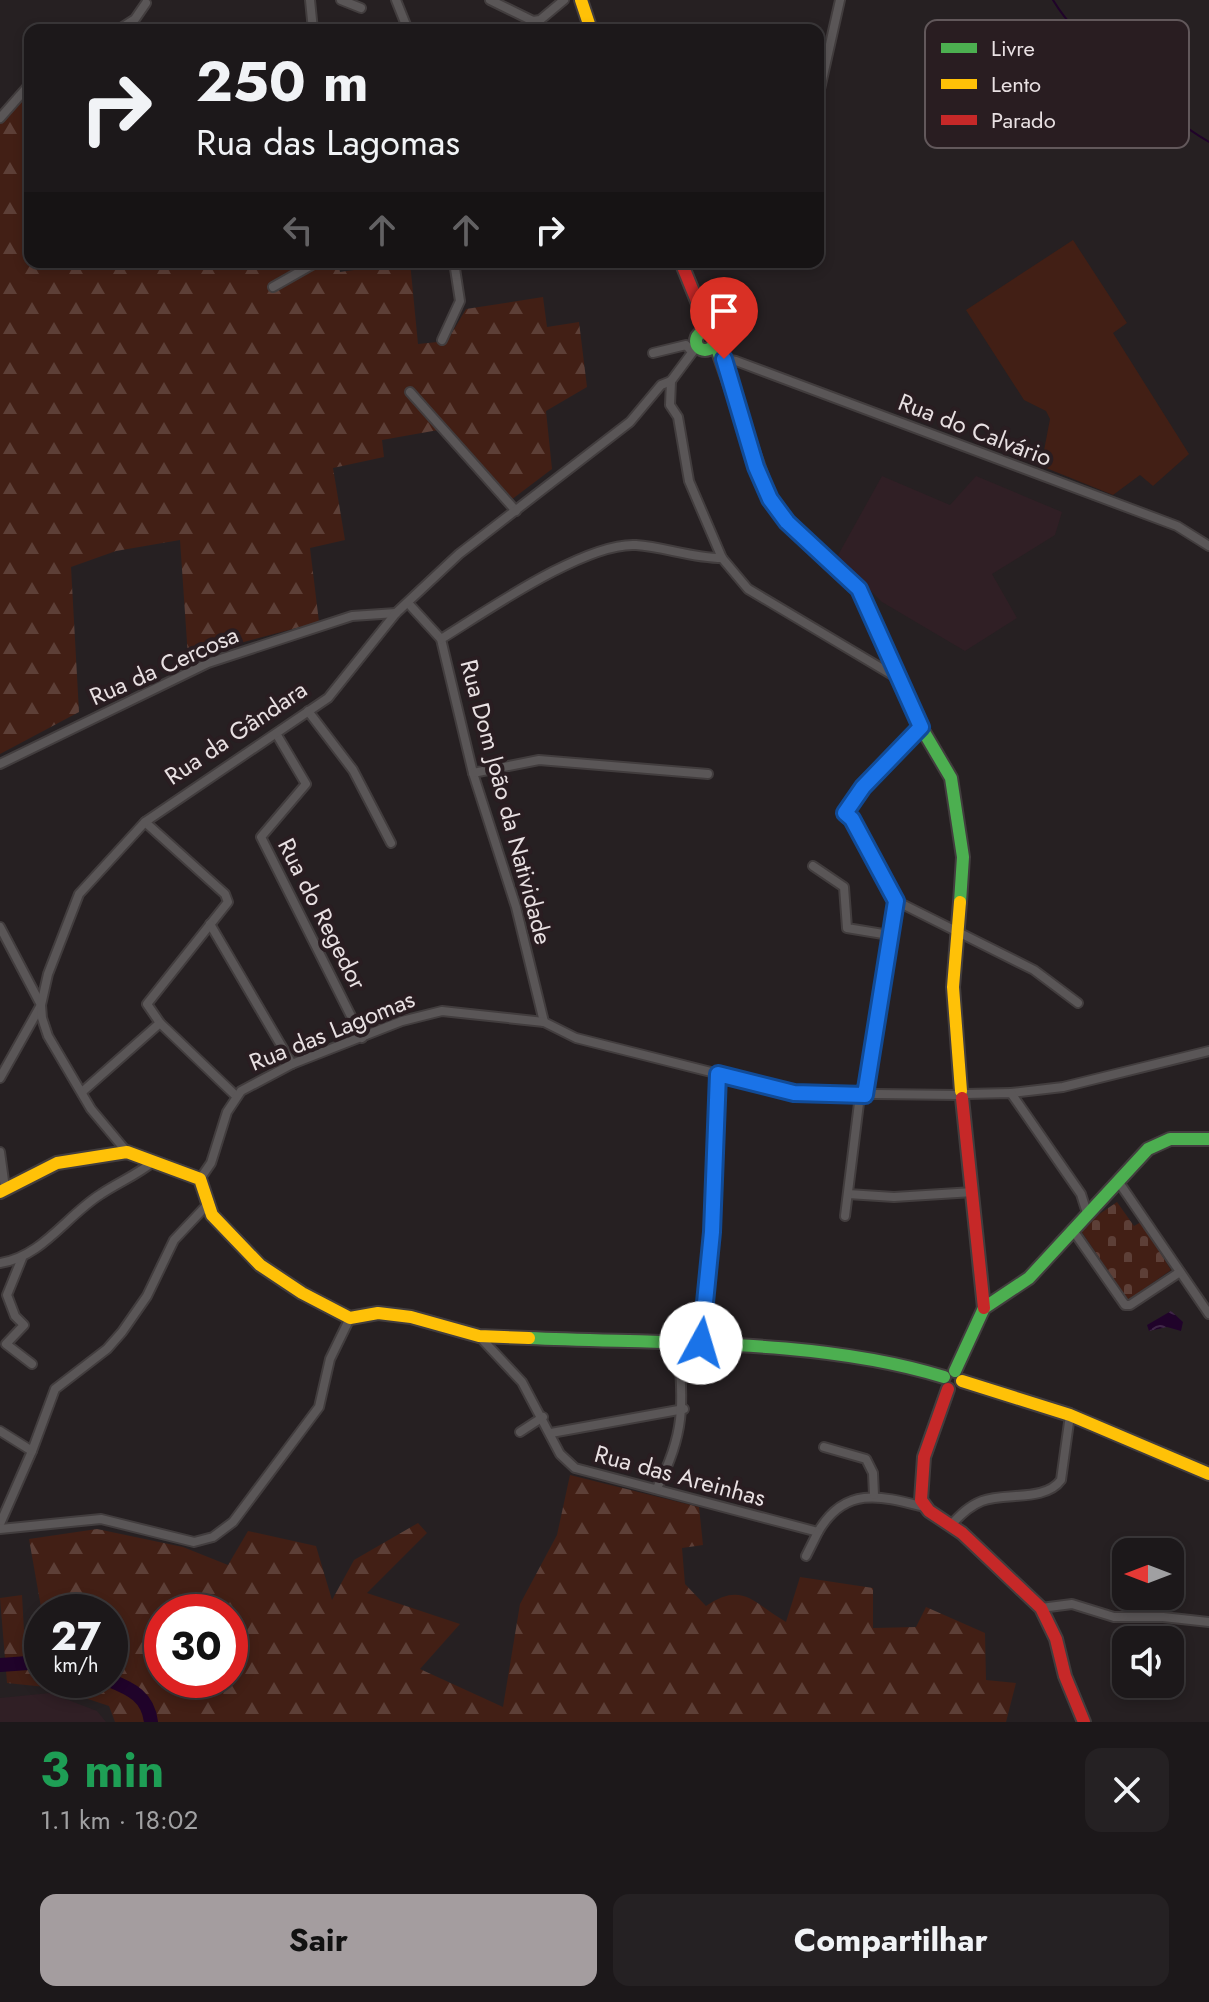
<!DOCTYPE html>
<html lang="pt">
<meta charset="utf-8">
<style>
body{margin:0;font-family:Jost,sans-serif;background:#252123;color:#f1f3f6;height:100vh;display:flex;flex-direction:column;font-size:30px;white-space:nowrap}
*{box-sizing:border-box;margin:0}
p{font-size:26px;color:#a0a0a2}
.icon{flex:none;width:44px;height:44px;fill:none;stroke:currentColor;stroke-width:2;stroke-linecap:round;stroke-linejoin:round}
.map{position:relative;height:1722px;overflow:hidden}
.side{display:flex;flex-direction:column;background:#1c181a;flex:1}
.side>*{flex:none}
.guide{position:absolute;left:24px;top:24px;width:800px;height:244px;border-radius:16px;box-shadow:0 4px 12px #0003,0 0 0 2px #3a3739;background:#1c181a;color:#f1f3f6;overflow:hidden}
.needle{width:52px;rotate:270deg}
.fabs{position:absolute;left:1112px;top:1538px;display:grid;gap:16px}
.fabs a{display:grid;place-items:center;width:72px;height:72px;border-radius:16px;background:#1c181a;box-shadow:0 4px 12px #0003,0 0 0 2px #3a3739;font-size:40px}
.speed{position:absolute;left:24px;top:1594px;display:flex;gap:16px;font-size:40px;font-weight:700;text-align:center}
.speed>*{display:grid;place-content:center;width:104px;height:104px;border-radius:50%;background:#1c181a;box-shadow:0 4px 12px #0003,0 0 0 2px #3a3739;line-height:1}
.speed small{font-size:20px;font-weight:400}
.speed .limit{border:12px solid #d22;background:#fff;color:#111}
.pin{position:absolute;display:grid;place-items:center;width:68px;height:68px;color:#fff;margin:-82px -34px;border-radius:50% 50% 50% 0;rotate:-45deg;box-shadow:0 0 8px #0007}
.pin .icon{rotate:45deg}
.me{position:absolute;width:88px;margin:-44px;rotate:6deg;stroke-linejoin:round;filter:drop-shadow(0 0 6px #0008)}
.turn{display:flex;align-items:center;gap:28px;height:168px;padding:0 40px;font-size:36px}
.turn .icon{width:104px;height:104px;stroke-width:2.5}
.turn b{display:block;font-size:56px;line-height:68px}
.lanes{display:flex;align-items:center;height:76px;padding:0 40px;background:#0003;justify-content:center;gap:40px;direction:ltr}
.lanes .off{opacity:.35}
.round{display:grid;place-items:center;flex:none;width:84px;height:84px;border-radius:16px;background:#252123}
.summary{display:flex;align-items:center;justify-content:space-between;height:136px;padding:0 40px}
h1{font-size:48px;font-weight:700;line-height:60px;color:#1e9e55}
.cta{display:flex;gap:16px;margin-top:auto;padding:16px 40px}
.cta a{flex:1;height:92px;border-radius:16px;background:#a49d9f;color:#111;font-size:32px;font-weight:700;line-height:92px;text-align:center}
.cta a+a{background:#252123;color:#f1f3f6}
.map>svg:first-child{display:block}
</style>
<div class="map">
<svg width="1209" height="1722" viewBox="0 0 1209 1722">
<defs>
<pattern id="forest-firs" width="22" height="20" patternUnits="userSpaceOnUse" patternTransform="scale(2)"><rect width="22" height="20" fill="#421f15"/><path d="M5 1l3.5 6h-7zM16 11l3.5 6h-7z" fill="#5d3f37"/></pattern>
<pattern id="cemetery-stones" width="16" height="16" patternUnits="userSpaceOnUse" patternTransform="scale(2)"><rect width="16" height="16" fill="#421f15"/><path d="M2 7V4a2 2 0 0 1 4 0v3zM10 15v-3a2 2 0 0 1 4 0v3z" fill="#5d3f37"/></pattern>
<pattern id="water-waves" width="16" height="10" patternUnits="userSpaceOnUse" patternTransform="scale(2)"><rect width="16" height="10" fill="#20032a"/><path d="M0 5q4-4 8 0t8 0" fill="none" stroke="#402749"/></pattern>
</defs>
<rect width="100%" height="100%" fill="#262022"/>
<g fill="#301f25">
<polygon points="882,476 950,505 976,476 1062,512 1055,535 992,574 1017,618 965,651 882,602 837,557"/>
<polygon points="50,1693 97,1711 106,1722 0,1722 0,1698"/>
</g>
<g fill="url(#forest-firs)" fill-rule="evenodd">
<polygon points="30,79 30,262 338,262 340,272 410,262 418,344 447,341 466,309 543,297 547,327 579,322 587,387 546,411 552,469 511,500 444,429 382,440 384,457 333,468 345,540 310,548 319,622 188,657 180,540 116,551 71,567 79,712 0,754 0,111"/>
<path d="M570 1475 699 1507 703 1545 682 1548 685 1584 706 1606C743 1581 753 1603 786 1622L800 1577 873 1588V1628L916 1627 926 1607 985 1633 986 1680 1016 1683 1006 1722H115L109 1706 55 1688 7 1683 0 1598 22 1595 24 1631 42 1633V1680H110V1612L42 1613 29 1539 97 1529 183 1547 228 1565 248 1531 316 1546 332 1600 354 1560 418 1523 427 1533 367 1593 460 1624 420 1669 503 1707 520 1604 557 1535ZM162 1612H230V1680H162Z"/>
</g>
<polygon fill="url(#cemetery-stones)" points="1117,1202 1134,1226 1141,1222 1171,1270 1128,1300 1079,1228"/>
<polygon fill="#421f15" points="1073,240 1127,323 1113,333 1189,454 1153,486 1140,475 1113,495 1041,466 1050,419 1046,411 1024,400 966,310"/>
<polygon fill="url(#water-waves)" points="1171,1311 1183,1322 1181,1331 1167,1327 1149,1331 1147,1325"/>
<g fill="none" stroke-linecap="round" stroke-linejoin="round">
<path stroke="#20032a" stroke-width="2" d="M1053 0C1079 44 1165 116 1209 142"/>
<g stroke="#20032a" stroke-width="14">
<polyline points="0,1665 42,1662"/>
<path d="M109 1680C132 1689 148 1697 151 1722"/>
</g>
<defs>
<g id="street">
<polyline points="310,0 313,30"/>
<polyline points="341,0 361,8"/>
<polyline points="396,0 408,30"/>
<polyline points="490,0 533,21 540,20 564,0"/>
<polyline points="118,30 135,19 146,3"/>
<polyline points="818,98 840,0"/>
<polyline points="0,118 30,84"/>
<polyline points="273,287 317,262"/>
<polyline points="442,340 460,301 454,262"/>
<polyline points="653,353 686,345 692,352"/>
<polyline points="724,359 736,361 1177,526 1209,546"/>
<polyline points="671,381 670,405 678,417 689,481 722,558 748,589 896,677"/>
<polyline points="410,392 516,511"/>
<polyline points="408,603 441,639 473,773 516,907 544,1022"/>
<path d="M441 639C485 612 585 542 636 545 665 547 692 558 722 558"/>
<polyline points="308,711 353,770 391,843"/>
<polyline points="277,735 306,784 261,837 362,1038"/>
<polyline points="0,764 208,663 352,616 396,613"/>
<polyline points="473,773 539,760 708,774"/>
<polyline points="145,822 225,894 228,902 147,1004 160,1023 236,1096"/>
<polyline points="813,866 844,887 847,928 889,935 896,901 1034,970 1078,1003"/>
<polyline points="896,901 852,819 845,813 863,787 921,727"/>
<polyline points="210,924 292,1064"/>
<polyline points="0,927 41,1005 0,1078"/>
<polyline points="82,1092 160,1023"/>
<polyline points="1011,1093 1063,1087 1209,1051"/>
<polyline points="965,1094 1011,1093 1081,1194 1087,1213"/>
<polyline points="865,1095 889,935"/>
<polyline points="0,1152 5,1188"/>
<polyline points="127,1152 91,1109 48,1036 42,1018 41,1005 48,974 79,894 145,822 328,698 396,613 459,554 630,422 661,385 671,381 697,346"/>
<polyline points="200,1179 211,1163 227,1112 241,1091 292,1064 402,1021 442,1011 544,1022 576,1038 794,1093 958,1095"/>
<polyline points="1118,1181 1209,1314"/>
<polyline points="848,1194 894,1197 973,1192"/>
<polyline points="845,1216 860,1095"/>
<polyline points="1072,1229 1125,1305 1130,1305 1180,1272"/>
<polyline points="22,1258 7,1295 15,1316 24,1325 6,1344 32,1364"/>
<path d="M0 1263C42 1257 67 1215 101 1194 119 1182 137 1175 154 1161"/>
<path d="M479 1336 522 1382 560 1454 575 1468 818 1532C845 1485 882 1496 924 1507"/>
<polyline points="701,1343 712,1232 718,1074"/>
<polyline points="0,1431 32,1451 0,1524"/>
<polyline points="520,1432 543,1417"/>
<polyline points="551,1433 684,1409"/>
<polyline points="824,1447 866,1459 873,1473 874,1495"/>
<polyline points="32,1451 55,1389 107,1349 122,1332 147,1296 174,1240 207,1205"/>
<path d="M657 1488C686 1432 683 1404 678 1343"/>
<path d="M951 1525C960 1515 969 1506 982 1501 1005 1492 1045 1502 1061 1480L1070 1415"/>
<polyline points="0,1529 101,1519 194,1542 213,1537 233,1522 319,1407 330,1359 350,1318"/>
<polyline points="806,1556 818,1532"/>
<polyline points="1041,1608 1072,1604 1114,1617 1163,1617 1209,1622"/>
</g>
<g id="fast">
<circle cx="705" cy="341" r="9"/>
<polyline points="714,340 770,499 787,522 859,589 921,727 951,778 963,857 960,902"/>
<path d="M529 1338C661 1344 819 1338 944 1377"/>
<polyline points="955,1371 984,1308 1029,1278 1148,1149 1170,1139 1209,1139"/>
</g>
<g id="slow">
<polyline points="581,0 591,30"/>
<polyline points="960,902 953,987 961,1091"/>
<polyline points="0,1192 57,1163 127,1152 200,1179 212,1215 260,1265 302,1293 350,1318 378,1313 411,1317 479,1336 529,1338"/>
<polyline points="962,1381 1070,1415 1209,1474"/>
</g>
<g id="jam">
<polyline points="681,262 710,333"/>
<polyline points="962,1098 984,1308"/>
<polyline points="948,1389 924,1457 921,1500 929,1511 962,1533 1041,1608 1056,1639 1065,1676 1084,1722"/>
</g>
</defs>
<use href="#street" stroke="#423d3e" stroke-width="12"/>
<use href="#fast" stroke="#423d3e" stroke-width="16"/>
<use href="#slow" stroke="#423d3e" stroke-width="16"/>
<use href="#jam" stroke="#423d3e" stroke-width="16"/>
<use href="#street" stroke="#5a5657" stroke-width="8"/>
<use href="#fast" stroke="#4caf50" stroke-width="12"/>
<use href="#slow" stroke="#ffc107" stroke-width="12"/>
<use href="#jam" stroke="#c62828" stroke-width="12"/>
</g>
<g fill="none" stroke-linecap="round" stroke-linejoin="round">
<defs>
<polyline id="route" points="701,1343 712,1232 718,1074 794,1093 865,1095 896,901 852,819 845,813 863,787 921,727 859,589 787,522 770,499 756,467 724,359"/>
</defs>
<use href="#route" stroke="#114b97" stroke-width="20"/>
<use href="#route" stroke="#1a73e8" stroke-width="14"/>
</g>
<g text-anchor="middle" stroke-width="8" stroke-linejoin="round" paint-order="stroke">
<g font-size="24" fill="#e8e0e2" stroke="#291d21">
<text transform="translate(975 430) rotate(21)" y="8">Rua do Calvário</text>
<text transform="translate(164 666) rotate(-24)" y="8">Rua da Cercosa</text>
<text transform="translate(236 733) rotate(-34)" y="8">Rua da Gândara</text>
<text transform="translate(506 802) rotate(75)" y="8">Rua Dom João da Natividade</text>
<text transform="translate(322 914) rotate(63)" y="8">Rua do Regedor</text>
<text transform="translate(332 1031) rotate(-22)" y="8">Rua das Lagomas</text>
<text transform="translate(680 1476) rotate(15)" y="8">Rua das Areinhas</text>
</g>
</g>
<rect x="925" y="20" width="264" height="128" rx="12" fill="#291d21" stroke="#62585b" stroke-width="2"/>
<rect x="941" y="43" width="36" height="10" fill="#4caf50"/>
<rect x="941" y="79" width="36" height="10" fill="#ffc107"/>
<rect x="941" y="115" width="36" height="10" fill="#c62828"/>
<g font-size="22" fill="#e8e0e2">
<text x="991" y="56">Livre</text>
<text x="991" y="92">Lento</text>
<text x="991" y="128">Parado</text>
</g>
</svg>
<div class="fabs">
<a><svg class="needle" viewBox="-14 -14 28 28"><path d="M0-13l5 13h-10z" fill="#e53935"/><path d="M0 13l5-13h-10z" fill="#a0a0a2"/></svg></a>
<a><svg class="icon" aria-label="sound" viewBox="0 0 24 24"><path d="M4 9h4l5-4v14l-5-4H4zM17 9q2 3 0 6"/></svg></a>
</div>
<div class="speed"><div>27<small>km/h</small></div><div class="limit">30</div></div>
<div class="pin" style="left:724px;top:359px;background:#d93025"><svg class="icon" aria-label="arrive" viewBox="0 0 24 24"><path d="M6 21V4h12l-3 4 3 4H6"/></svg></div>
<svg class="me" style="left:701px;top:1343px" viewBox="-20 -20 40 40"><circle r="19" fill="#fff"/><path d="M0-13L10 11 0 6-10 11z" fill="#1a73e8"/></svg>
<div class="guide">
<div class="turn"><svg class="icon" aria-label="right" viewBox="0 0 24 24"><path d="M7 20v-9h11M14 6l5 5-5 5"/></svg><div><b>250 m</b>Rua das Lagomas</div></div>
<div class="lanes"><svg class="icon off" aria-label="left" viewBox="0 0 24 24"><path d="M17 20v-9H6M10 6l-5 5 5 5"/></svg><svg class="icon off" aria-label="ahead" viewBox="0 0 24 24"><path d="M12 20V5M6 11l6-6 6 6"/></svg><svg class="icon off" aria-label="ahead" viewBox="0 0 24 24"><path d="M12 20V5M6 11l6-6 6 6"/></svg><svg class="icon" aria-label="right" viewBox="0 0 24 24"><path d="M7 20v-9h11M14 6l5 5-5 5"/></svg></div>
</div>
</div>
<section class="side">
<div class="summary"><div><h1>3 min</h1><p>1.1 km · 18:02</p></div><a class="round"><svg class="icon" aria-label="close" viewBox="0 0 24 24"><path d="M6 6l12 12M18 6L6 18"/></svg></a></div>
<div class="cta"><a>Sair</a><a>Compartilhar</a></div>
</section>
